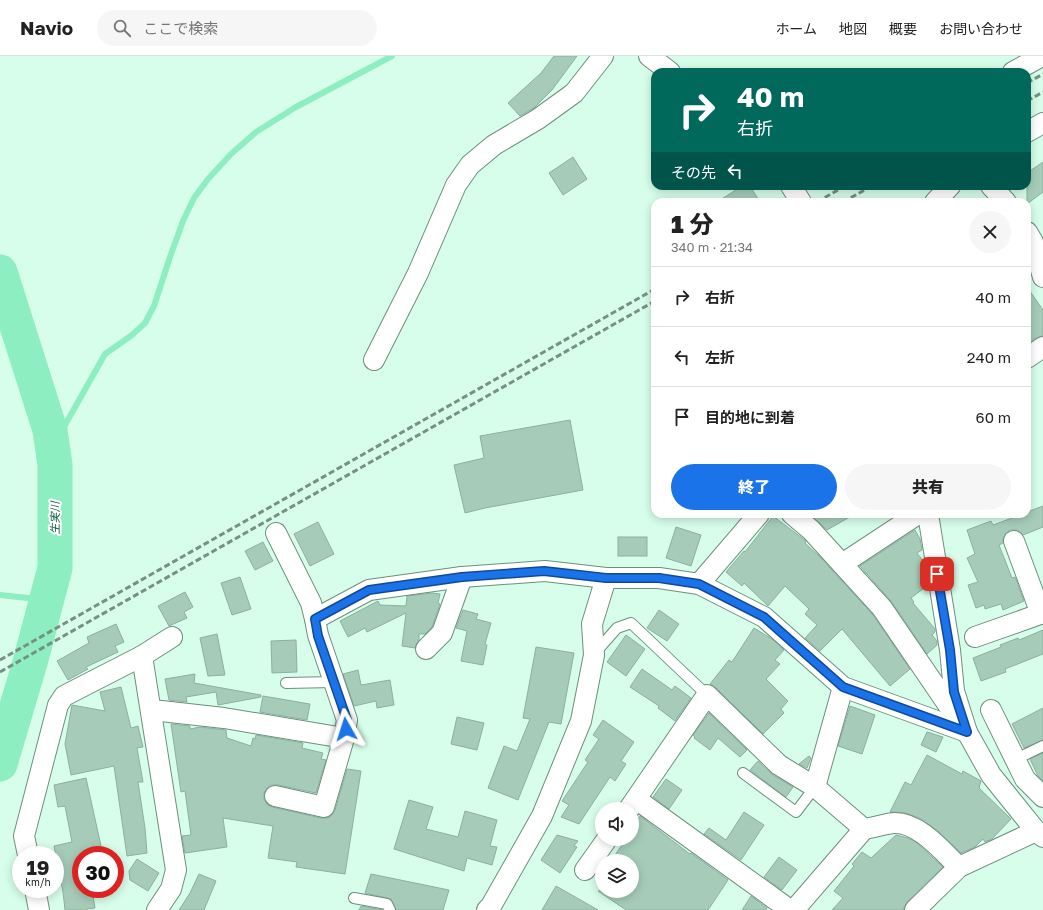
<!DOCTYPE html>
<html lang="ja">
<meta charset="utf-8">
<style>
body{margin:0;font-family:"Golos Text","Noto Sans JP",sans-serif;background:#f6f6f6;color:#222;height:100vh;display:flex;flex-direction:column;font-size:15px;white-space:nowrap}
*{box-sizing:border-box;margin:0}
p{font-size:13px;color:#767676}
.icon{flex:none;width:22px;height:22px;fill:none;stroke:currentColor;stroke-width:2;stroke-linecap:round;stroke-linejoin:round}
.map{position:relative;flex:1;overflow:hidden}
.side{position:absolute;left:651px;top:142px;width:380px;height:320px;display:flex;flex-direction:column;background:#fff;border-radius:12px;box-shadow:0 2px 10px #0003}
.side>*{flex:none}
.banner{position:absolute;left:651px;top:12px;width:380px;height:122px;border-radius:12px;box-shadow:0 2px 10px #0003;background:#00695c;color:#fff;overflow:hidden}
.buttons{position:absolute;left:595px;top:746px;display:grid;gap:8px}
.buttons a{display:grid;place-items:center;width:44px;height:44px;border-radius:50%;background:#fff;box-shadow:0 2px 10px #0003;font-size:20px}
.speed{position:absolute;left:12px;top:790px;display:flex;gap:8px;font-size:20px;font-weight:700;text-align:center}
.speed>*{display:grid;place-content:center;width:52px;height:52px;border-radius:50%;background:#fff;box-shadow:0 2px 10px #0003;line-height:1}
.speed small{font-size:10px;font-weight:400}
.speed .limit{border:6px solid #d22;background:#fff;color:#111}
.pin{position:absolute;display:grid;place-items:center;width:34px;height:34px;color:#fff;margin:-17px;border-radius:8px;box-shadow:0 2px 6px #0006}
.me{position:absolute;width:44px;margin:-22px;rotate:354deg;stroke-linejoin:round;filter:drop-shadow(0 0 3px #0008)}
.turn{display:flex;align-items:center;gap:14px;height:84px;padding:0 20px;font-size:18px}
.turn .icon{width:52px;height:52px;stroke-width:2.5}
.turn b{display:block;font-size:28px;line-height:34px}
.then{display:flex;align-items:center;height:38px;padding:0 20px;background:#0003;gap:8px;font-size:15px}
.round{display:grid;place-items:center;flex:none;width:42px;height:42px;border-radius:21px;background:#f6f6f6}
.head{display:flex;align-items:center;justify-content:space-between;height:68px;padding:0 20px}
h1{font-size:24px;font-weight:800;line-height:30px}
.cta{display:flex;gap:8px;margin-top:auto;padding:8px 20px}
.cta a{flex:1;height:46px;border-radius:24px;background:#1a73e8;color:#fff;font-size:16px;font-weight:800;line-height:46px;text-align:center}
.cta a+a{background:#f6f6f6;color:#222}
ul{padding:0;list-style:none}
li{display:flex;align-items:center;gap:12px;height:60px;padding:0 20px;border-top:1px solid #e0e0e0}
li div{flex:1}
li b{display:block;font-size:15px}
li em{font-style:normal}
header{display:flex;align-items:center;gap:24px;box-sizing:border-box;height:56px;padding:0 20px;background:#fff;border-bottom:1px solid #e0e0e0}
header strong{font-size:19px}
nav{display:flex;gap:22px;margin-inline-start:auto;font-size:14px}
.search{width:280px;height:36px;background:#f6f6f6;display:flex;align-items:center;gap:10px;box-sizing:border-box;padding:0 14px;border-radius:22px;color:#767676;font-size:15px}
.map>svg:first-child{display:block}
</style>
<header>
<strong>Navio</strong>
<div class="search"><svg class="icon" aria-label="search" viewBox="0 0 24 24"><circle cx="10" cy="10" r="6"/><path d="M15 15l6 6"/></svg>ここで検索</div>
<nav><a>ホーム</a><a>地図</a><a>概要</a><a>お問い合わせ</a></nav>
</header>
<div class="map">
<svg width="1043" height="854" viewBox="0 0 1043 854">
<rect width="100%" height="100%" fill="#d7feea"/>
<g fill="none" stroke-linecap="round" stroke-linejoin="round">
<g stroke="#8deec1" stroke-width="6">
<polyline points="52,392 105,298 132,279 145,267 154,250 170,201 183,165 194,142 208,123 231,98 256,76 296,51 392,0"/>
<polyline points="0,539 28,542 48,541"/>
</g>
<polyline stroke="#8deec1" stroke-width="35" points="0,216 50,374 55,409 55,512 31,603 0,708"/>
</g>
<g fill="#a6ccb9" stroke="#8cb09d">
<polygon points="554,0 577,0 552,34 534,52 520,60 508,47 541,17"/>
<polygon points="573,101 587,123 563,139 549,117"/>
<polygon points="1043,106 1043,136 1027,148 1027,117"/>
<polygon points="742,130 750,130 760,146 717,146"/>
<polygon points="1027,231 1043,254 1043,280 1036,282 1027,288"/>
<polygon points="570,364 583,434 485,452 465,457 454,409 484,402 480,380"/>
<polygon points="1043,450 1043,471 1023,479 1016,474 1010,474 1005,478 1003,483 1003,487 999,489 1012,522 1015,521 1024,545 1003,554 1001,548 985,553 984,549 976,552 968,529 978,526 967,502 975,498 967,474 991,465 993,469 1023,458 1027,458 1027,456"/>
<polygon points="810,458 855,458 827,474"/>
<polygon points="773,460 806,485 805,487 820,501 873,559 910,613 890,630 842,573 820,595 805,582 817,569 805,558 809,553 785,530 768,550 744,527 742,530 726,516 744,495 745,496"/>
<polygon points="318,466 334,498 310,510 294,478"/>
<polygon points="676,471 701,479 691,510 666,502"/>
<polygon points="915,474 920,483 922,494 917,497 924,506 928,529 911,542 914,546 913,547 935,573 935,576 932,579 937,585 937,589 927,598 891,545 860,510"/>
<rect x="618" y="481" width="29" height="19"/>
<polygon points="263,486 273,505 255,514 245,495"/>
<polygon points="240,521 251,553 232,559 221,527"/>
<polygon points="185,536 193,551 184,556 187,562 169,570 158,550"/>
<polygon points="432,537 440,538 438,547 440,548 432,571 425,578 419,578 419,584 415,592 402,590 406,557 367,576 365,572 348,581 340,565 378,545 380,549 406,550 407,540"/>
<polygon points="463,554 478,558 476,563 491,567 485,588 487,589 483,609 461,605 467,575 456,572"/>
<polygon points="659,554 679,568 667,585 647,572"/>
<polygon points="116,568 124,586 115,590 118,596 86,611 88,613 68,624 57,605 89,587 87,581"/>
<polygon points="754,572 772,583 784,594 775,604 780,608 766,623 788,645 781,653 784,657 763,678 715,631 710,628 729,604 732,606"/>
<polygon points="1043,574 1043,598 1005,613 1006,616 981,625 973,602 1001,591 1000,589 1018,582 1019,584"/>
<polygon points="217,578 225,619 208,620 200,582"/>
<polygon points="626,579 645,593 626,620 607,606"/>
<polygon points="296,584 297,616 272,617 271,585"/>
<polygon points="536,591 574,597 561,668 549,666 518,744 488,732 504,690 517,695 530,663 523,662"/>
<polygon points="642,613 672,634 675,630 691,642 675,665 658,652 659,650 630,631"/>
<polygon points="358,614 361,629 390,624 394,649 377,652 376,645 354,650 343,618"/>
<polygon points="195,618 194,627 261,639 261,641 218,649 216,636 186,641 187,646 169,644 165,623"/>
<polygon points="121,631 131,672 138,670 143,691 137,692 143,726 138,726 145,772 147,797 127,800 114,710 71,719 65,688 72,649 105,655 100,636"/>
<polygon points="263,640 310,648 307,664 260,656"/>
<polygon points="850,650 875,659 862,698 838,690"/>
<polygon points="1043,652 1043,684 1024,692 1012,668"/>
<polygon points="709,657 747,694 740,701 718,682 710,694 694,682 695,681 693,679"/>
<polygon points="457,661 484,667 477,694 451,688"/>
<polygon points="603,664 634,686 621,705 626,708 615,725 610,721 579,768 561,761 569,749 562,745 588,706 585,704 599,683 593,679"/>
<polygon points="171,668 190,670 190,673 200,671 226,674 227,682 251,690 253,682 255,683 256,679 303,687 302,692 323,697 321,703 326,704 316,737 278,729 271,729 267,732 264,737 264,743 267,748 272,751 321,762 328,762 332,759 335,754 347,713 361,715 345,818 296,811 297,806 268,802 273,770 223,762 227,791 185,797 182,780 191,779 185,735 181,736"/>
<polygon points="927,676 943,681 936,696 921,689"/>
<polygon points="1043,697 1043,725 1038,720 1030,703"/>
<polygon points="927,699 962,718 963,715 981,725 979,732 1011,763 992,783 985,786 983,783 975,791 961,797 938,775 919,762 906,757 890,756 905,726 911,729"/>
<polygon points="809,700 811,702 807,712 799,708"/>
<polygon points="758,705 773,719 793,731 786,741 750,714"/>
<polygon points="86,722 103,799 93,799 88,796 89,799 81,799 81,833 92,833 95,852 87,853 87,854 65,854 63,836 54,790 72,786 65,750 58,751 54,729"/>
<polygon points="666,723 682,734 669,753 653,741"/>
<polygon points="409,744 433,751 426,773 458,781 465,755 497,764 490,790 497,791 492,809 467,802 464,815 394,793"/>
<polygon points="744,756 764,769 741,804 704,778 709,772 726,784"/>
<polygon points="640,760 690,798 691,797 728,824 708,854 626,854 598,835 632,835 632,805 611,805 626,783 632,783 632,771"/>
<polygon points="557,779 578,785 574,790 577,791 560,817 541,804"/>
<polygon points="896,779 908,782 916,786 943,811 907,846 904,851 904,854 832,854 843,842 834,835 854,810 852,808 862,796 871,802"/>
<polygon points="779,801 797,814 782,834 764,821"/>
<polygon points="137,803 159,817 148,835 130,824 129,815"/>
<polygon points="199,818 216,825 204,854 179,854 190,837"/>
<polygon points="371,818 449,834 443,854 396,854 391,843 365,837"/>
<polygon points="556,830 598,854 542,854"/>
<polygon points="751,840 767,852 766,854 742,854"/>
<polygon points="361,850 383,854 359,854"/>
</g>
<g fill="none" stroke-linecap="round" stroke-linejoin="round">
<defs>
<g id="service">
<polyline points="595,597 617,572 631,567 707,639"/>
<polyline points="286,627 334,626"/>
<polyline points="1016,703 1043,690"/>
<polyline points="743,717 796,756 815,731"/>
<polyline points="354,842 387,848 390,854"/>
</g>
<g id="minor">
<polyline points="649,0 670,16"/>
<polyline points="1013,16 1042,0"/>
<polyline points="1027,76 1043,67"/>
<polyline points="791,130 801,146"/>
<polyline points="991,130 1006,146"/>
<polyline points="935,146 950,130"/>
<polyline points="1027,176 1033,186 1043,221"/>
<polyline points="1027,302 1043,291"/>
<polyline points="374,304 418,217 456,129 470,109 494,89 538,63 574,37 603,0"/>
<polyline points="792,458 811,474 882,552 955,659"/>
<polyline points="928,458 950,594 954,635 967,676 991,719 1036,775 1043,781"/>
<polyline points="1014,485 1041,558"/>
<polyline points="842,508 918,458"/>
<polyline points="699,528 759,458"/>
<polyline points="315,563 369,534 462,521 545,515 606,522 659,522 699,528 764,561 843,631 967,676"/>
<polyline points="975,581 1043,557"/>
<polyline points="426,593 442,577 462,521"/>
<polyline points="142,600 176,814 171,833 157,854"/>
<polyline points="152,654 224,662 344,682"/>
<polyline points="991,654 1025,723 1043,741"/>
<polyline points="815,731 843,631"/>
<polyline points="275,740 324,751 344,682 347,664 318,579 315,563 311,547 276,477"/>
<polyline points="636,743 790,854"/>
<polyline points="629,753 707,639 779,709 815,731 864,773 794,854"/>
<path d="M864 773C873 772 887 767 895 767 920 767 943 796 959 811"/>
<polyline points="28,799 24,780 58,649 64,640 142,600 172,581"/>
<polyline points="585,814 607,783"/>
<polyline points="35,833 39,854"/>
<polyline points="487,854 491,850 542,760 581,665 594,599 592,568 606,522"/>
<polyline points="915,854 959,811 1036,775"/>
</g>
</defs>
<use href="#service" stroke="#6d907e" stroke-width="12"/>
<use href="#minor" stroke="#6d907e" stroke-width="22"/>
<use href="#service" stroke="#fff" stroke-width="10"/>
<use href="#minor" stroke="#fff" stroke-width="20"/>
<g stroke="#769184" stroke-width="3" stroke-dasharray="6 3" stroke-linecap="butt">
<polyline points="1027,27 1043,18"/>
<polyline points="1027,45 1043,36"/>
<polyline points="817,146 845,130"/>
<polyline points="843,146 872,130"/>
<polyline points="0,604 655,233"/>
<polyline points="0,616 655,245"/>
</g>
</g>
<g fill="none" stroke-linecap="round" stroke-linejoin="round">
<defs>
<polyline id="route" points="346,673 347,664 318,580 315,563 369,534 462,521 544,515 606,522 659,522 699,528 764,561 843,631 967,676 954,636 950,594 937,518"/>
</defs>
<use href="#route" stroke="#114b97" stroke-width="10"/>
<use href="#route" stroke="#1a73e8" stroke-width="7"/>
</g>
<g text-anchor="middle" stroke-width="4" stroke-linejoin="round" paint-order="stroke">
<g font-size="11" font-style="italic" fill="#0e5c40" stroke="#fff">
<text transform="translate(55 462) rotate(-90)" y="4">生実川</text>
</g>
</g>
</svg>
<div class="buttons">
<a><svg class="icon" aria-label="sound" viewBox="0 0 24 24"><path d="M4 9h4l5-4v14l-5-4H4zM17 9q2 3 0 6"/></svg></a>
<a><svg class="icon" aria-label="layers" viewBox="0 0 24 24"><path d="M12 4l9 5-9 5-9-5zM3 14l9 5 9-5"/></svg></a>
</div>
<div class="speed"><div>19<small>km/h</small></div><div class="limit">30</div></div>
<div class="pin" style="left:937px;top:518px;background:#d93025"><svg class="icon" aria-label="arrive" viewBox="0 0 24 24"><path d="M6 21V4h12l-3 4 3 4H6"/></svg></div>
<svg class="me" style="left:346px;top:673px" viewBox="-20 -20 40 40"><path d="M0-17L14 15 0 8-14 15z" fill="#1a73e8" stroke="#fff" stroke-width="4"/></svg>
<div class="banner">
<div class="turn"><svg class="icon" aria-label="right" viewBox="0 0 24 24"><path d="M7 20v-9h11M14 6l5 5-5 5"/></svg><div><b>40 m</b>右折</div></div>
<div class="then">その先<svg class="icon" aria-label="left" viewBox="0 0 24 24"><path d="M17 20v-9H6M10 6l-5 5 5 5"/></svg></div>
</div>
<section class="side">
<div class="head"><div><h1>1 分</h1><p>340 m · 21:34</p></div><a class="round"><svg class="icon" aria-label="close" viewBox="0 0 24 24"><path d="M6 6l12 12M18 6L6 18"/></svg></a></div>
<ul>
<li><svg class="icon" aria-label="right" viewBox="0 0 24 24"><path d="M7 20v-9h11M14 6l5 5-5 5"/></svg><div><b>右折</b></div><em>40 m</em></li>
<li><svg class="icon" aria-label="left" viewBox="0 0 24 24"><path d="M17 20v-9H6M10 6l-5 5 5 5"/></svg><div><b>左折</b></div><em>240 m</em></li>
<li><svg class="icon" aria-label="arrive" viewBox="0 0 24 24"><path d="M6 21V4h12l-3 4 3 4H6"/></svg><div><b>目的地に到着</b></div><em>60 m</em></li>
</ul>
<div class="cta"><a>終了</a><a>共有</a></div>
</section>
</div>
